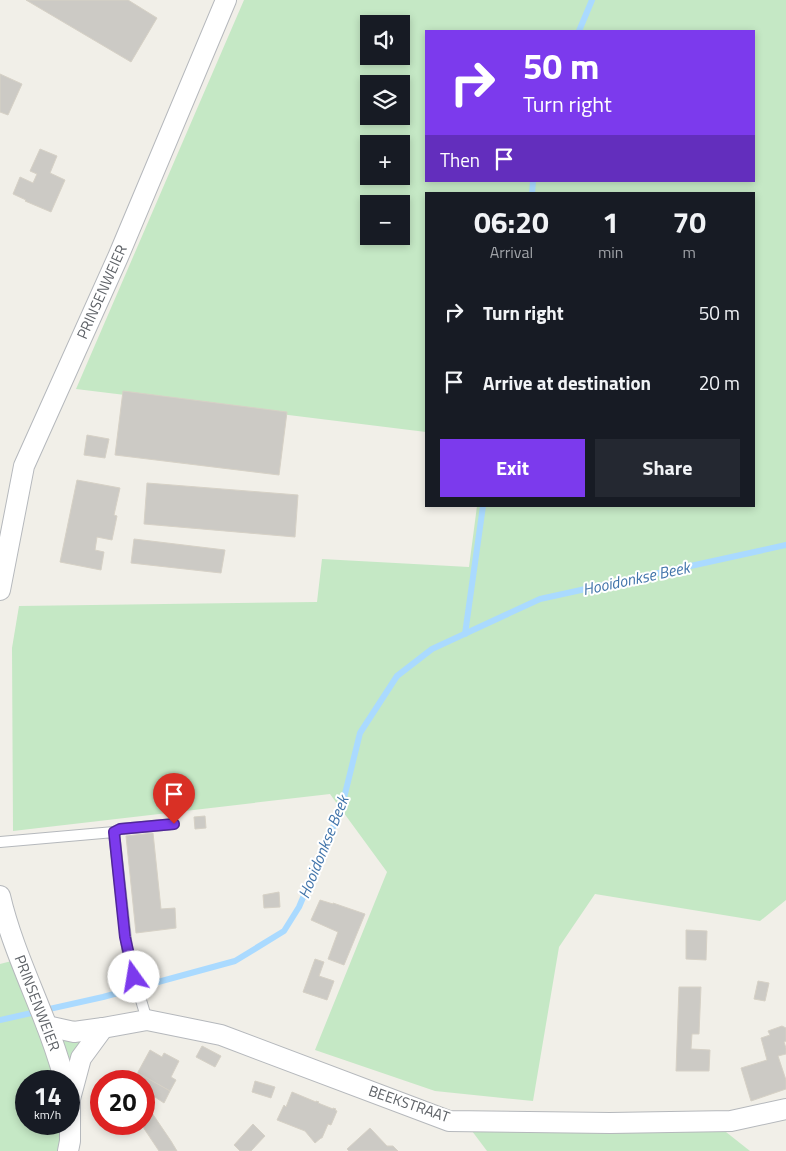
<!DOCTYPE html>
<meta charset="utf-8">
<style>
body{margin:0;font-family:"Titillium Web",sans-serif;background:#242831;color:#f1f3f6;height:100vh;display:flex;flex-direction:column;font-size:19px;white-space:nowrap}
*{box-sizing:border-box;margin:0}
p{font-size:16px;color:#9ea1a6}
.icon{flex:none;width:28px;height:28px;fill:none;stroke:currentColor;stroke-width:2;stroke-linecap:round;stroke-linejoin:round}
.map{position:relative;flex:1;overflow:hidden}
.panel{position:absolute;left:425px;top:192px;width:330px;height:315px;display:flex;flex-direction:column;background:#171b24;border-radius:0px;box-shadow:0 2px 8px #0003}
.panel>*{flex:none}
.hud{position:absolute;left:425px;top:30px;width:330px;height:152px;border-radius:0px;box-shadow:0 2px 8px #0003;background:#7c3aed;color:#fff;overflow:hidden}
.fabs{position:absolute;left:360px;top:15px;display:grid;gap:10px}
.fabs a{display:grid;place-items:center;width:50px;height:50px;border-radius:0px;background:#171b24;box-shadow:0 2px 8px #0003;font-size:25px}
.speed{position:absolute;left:15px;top:1070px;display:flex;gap:10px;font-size:25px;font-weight:700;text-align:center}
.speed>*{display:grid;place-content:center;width:65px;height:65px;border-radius:50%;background:#171b24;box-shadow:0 2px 8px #0003;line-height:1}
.speed small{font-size:12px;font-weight:400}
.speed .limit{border:8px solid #d22;background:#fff;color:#111}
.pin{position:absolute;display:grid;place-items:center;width:42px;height:42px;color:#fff;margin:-51px -21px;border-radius:50% 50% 50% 0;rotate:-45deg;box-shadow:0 0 5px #0007}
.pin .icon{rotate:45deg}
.me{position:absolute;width:55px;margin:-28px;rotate:347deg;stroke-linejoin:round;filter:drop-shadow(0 0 4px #0008)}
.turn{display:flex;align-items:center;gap:18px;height:105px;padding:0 15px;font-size:22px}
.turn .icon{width:65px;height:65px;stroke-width:2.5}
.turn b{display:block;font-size:35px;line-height:42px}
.then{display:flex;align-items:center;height:48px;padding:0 15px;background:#0003;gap:10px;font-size:19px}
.eta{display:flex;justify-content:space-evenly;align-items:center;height:85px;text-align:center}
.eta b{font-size:30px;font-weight:700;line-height:35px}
.action{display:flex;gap:10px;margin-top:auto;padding:10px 15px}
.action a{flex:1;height:58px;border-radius:0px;background:#7c3aed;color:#fff;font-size:20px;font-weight:700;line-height:58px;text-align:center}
.action a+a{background:#242831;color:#f1f3f6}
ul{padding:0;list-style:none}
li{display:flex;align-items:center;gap:15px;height:70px;padding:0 15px}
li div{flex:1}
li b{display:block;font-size:19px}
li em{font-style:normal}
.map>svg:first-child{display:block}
</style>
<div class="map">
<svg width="786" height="1151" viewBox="0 0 786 1151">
<rect width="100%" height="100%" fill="#f1efe8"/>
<g fill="#c5e8c5" fill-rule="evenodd">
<path d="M244 0H786V900L760 921 595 894 559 947 533 1101 435 1091 315 1050 387 872 330 794 13 831 12 648 19 606 317 602 322 559 469 567 477 506H754V194H426V432L76 389ZM369 24H401V56H369ZM426 31H754V181H426ZM369 84H401V116H369ZM369 144H401V176H369ZM369 204H401V236H369Z"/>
<polygon points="23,958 68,1081 26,1081 26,1124 69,1124 68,1151 0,1151 0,964"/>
<polygon points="57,1036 91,1037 71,1079"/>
<polygon points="472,1131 726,1132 750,1151 487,1151"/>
</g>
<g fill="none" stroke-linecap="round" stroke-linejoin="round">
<g stroke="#aadaff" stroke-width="6">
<polyline points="579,31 592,0"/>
<polyline points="532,194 533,181"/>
<polyline points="465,634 483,506"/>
<polyline points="0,1020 103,997 235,961 284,931 299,907 342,806 360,733 397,676 432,649 540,599 786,545"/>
</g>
</g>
<g fill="#cccac5" stroke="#d6d1c6">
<polygon points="26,0 128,0 157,18 131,62"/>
<polygon points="0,74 22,84 8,115 0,112"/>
<polygon points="40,149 57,156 50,173 65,180 51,212 25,201 26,200 13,194 20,177 33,183 37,174 30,171"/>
<polygon points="123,391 287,412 279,475 115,455"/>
<polygon points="87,435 109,439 105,458 84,455"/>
<polygon points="77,480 120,488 114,515 117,516 112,540 97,537 95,550 104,552 101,570 60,562"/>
<polygon points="147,483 298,495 295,537 144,524"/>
<polygon points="134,539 225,550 221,573 131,563"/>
<polygon points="205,816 206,828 195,829 194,817"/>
<polygon points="153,833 161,909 175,908 176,928 136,933 126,836"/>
<polygon points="279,892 280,907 264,908 263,895"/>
<polygon points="320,900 333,904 333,903 365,914 344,965 328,959 338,932 311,920"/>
<polygon points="686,930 707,931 706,960 686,959"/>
<polygon points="315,959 324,962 319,976 334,981 327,1000 303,992"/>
<polygon points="758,981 769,983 765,1001 754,999"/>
<polygon points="679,987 701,987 699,1034 692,1034 691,1049 710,1050 709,1071 676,1071"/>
<polygon points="782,1026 786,1028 786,1041 784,1042 786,1048 786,1054 778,1056 786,1080 786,1089 751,1101 741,1068 767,1060 761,1038 770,1035 768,1031"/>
<polygon points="202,1046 221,1056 215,1067 196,1057"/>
<polygon points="150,1050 162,1057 164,1053 179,1061 171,1077 176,1080 170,1091 138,1073 138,1072"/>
<polygon points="138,1073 170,1091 164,1103 155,1097 148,1109 144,1107 144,1081 133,1081"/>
<polygon points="255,1081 275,1087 271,1098 252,1092"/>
<polygon points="292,1092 316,1102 316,1101 319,1102 318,1103 333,1109 333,1108 336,1109 335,1110 337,1111 331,1125 328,1124 322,1138 321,1138 315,1143 305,1131 277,1120 284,1105 286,1107"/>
<polygon points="152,1113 171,1141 177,1151 159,1151 141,1124 144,1124 144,1118"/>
<polygon points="253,1124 265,1136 251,1151 240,1151 234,1145"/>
<polygon points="370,1128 387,1146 393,1146 398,1151 349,1151 347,1149"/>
</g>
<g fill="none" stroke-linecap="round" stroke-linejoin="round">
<defs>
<g id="service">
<polyline points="114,832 120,829 174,824"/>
<polyline points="0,842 114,832 127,948 134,977 147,1020"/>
</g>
<g id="minor">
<polyline points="0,590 24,466 118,257 226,0"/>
<path d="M0 896C10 939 28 978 44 1019 52 1039 59 1060 65 1081"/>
<polyline points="47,1026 74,1032 103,1028 147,1020 221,1035 449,1121 610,1123 731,1121 786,1109"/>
<polyline points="68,1151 70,1141 70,1099 81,1058 103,1028"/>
</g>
</defs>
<use href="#service" stroke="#b5b8bc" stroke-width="12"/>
<use href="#minor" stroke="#b5b8bc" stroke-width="22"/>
<use href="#service" stroke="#fff" stroke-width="10"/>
<use href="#minor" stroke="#fff" stroke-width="20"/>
</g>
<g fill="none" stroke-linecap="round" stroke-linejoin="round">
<defs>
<polyline id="route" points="134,977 125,937 114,832 120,829 174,824"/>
</defs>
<use href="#route" stroke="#51269a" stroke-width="12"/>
<use href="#route" stroke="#7c3aed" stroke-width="9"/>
</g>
<g text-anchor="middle" stroke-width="4" stroke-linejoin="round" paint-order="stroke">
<g font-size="15" fill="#5f6368" stroke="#fff">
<text transform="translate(102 292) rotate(-66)" y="5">PRINSENWEIER</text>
<text transform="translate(37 1003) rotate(69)" y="5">PRINSENWEIER</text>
<text transform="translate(409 1104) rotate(19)" y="5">BEEKSTRAAT</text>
</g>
<g font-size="16" font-style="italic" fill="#4174aa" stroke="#fff">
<text transform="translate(636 578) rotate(-12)" y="6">Hooidonkse Beek</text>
<text transform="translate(323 847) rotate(-68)" y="6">Hooidonkse Beek</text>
</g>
</g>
</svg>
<div class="fabs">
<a><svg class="icon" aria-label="sound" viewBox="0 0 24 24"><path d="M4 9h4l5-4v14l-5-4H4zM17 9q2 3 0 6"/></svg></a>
<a><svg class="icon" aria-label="layers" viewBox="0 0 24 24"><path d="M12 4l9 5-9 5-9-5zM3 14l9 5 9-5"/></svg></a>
<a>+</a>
<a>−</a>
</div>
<div class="speed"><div>14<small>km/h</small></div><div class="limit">20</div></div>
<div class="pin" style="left:174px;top:824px;background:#d93025"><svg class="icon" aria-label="arrive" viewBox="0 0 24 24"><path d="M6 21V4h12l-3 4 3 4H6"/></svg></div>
<svg class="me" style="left:134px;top:977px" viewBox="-20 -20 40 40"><circle r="19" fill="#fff"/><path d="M0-13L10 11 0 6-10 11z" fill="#7c3aed"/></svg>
<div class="hud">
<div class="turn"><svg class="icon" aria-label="right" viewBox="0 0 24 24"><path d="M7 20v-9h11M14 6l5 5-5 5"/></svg><div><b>50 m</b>Turn right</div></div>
<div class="then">Then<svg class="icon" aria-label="arrive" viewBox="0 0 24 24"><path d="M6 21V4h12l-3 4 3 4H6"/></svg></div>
</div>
<section class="panel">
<div class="eta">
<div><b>06:20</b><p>Arrival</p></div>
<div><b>1</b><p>min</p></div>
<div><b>70</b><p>m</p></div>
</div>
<ul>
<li><svg class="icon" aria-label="right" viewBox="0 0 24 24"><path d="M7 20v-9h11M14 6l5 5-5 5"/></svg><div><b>Turn right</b></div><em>50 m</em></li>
<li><svg class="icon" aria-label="arrive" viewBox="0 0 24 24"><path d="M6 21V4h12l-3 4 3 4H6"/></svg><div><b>Arrive at destination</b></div><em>20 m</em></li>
</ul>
<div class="action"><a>Exit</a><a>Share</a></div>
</section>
</div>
